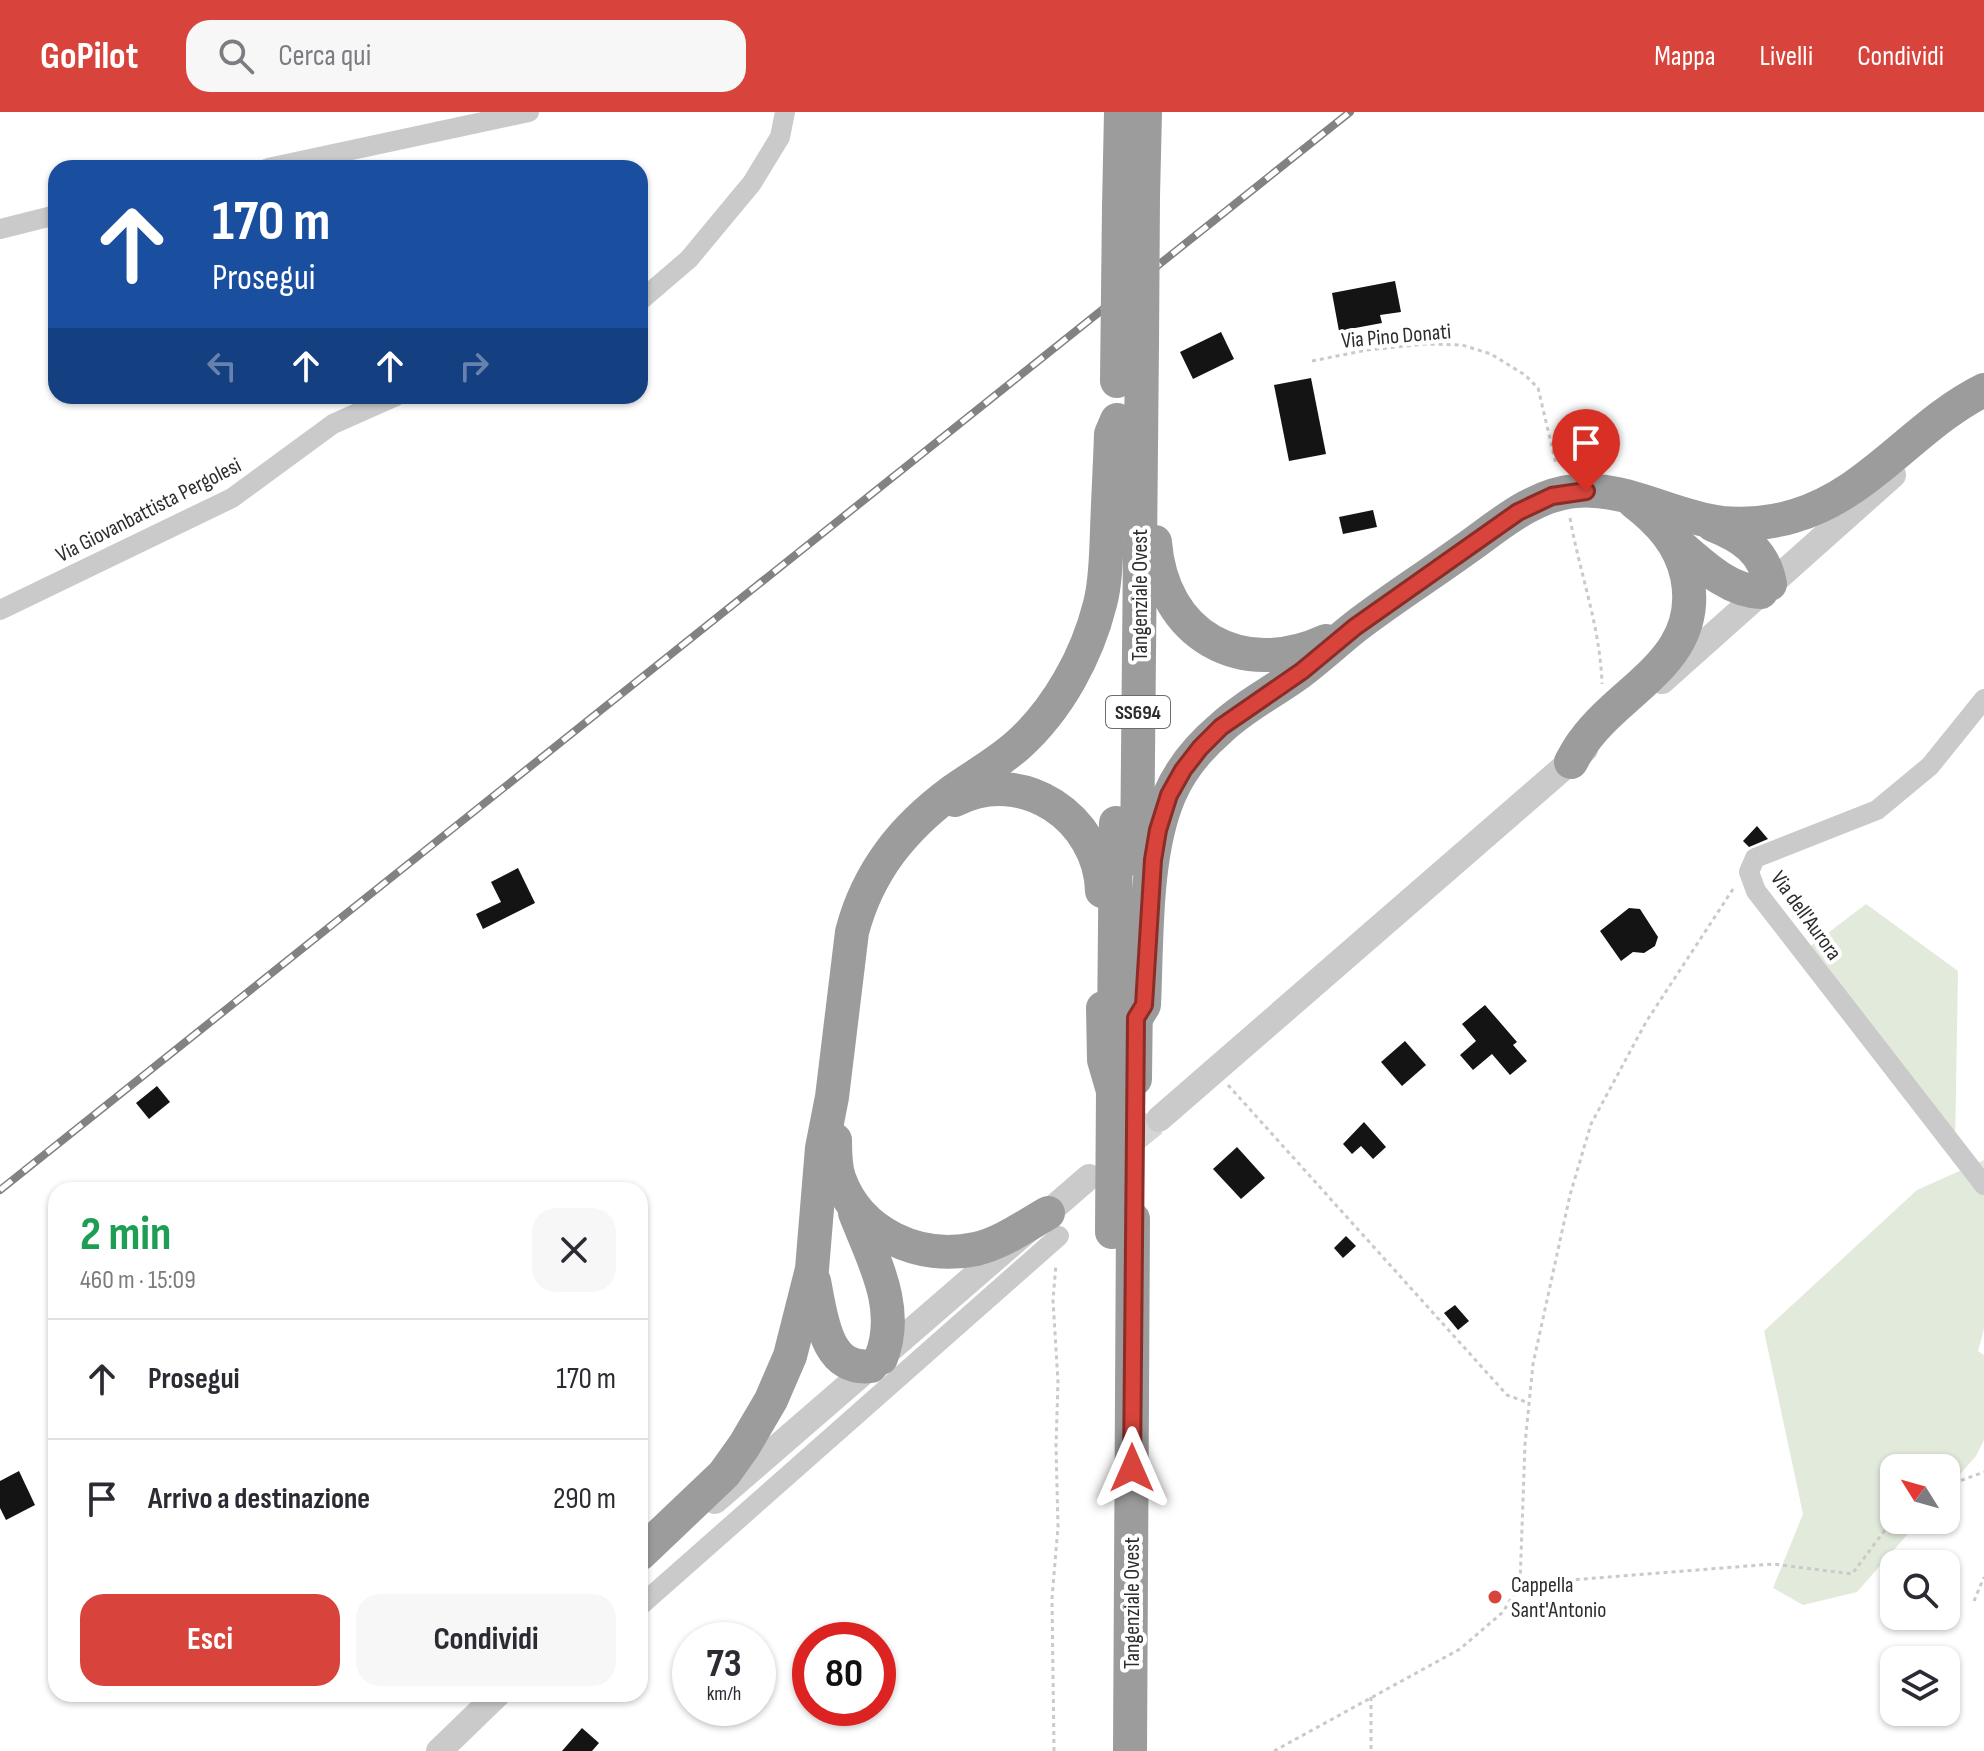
<!DOCTYPE html>
<html lang="it">
<meta charset="utf-8">
<style>
body{margin:0;font-family:"Sofia Sans Condensed",sans-serif;background:#f7f7f7;color:#2b2b33;height:100vh;display:flex;flex-direction:column;font-size:30px;white-space:nowrap}
*{box-sizing:border-box;margin:0}
p{font-size:26px;color:#7c7c81}
.icon{flex:none;width:44px;height:44px;fill:none;stroke:currentColor;stroke-width:2;stroke-linecap:round;stroke-linejoin:round}
.map{position:relative;flex:1;overflow:hidden}
.side{position:absolute;left:48px;top:1070px;width:600px;height:520px;display:flex;flex-direction:column;background:#fff;border-radius:24px;box-shadow:0 2px 6px #0004}
.side>*{flex:none}
.hud{position:absolute;left:48px;top:48px;width:600px;height:244px;border-radius:24px;box-shadow:0 2px 6px #0004;background:#1a4fa0;color:#fff;overflow:hidden}
.needle{width:52px;rotate:307deg}
.tools{position:absolute;left:1880px;top:1342px;display:grid;gap:16px}
.tools a{display:grid;place-items:center;width:80px;height:80px;border-radius:16px;background:#fff;box-shadow:0 2px 6px #0004;font-size:40px}
.speed{position:absolute;left:672px;top:1510px;display:flex;gap:16px;font-size:40px;font-weight:700;text-align:center}
.speed>*{display:grid;place-content:center;width:104px;height:104px;border-radius:50%;background:#fff;box-shadow:0 2px 6px #0004;line-height:1}
.speed small{font-size:20px;font-weight:400}
.speed .limit{border:12px solid #d22;background:#fff;color:#111}
.pin{position:absolute;display:grid;place-items:center;width:68px;height:68px;color:#fff;margin:-82px -34px;border-radius:50% 50% 50% 0;rotate:-45deg;box-shadow:0 0 8px #0007}
.pin .icon{rotate:45deg}
.me{position:absolute;width:88px;margin:-44px;rotate:0deg;stroke-linejoin:round;filter:drop-shadow(0 0 6px #0008)}
.turn{display:flex;align-items:center;gap:28px;height:168px;padding:0 32px;font-size:36px}
.turn .icon{width:104px;height:104px;stroke-width:2.5}
.turn b{display:block;font-size:56px;line-height:68px}
.lanes{display:flex;align-items:center;height:76px;padding:0 32px;background:#0003;justify-content:center;gap:40px;direction:ltr}
.lanes .off{opacity:.35}
.round{display:grid;place-items:center;flex:none;width:84px;height:84px;border-radius:24px;background:#f7f7f7}
.overview{display:flex;align-items:center;justify-content:space-between;height:136px;padding:0 32px}
h1{font-size:48px;font-weight:700;line-height:60px;color:#1e9e55}
.action{display:flex;gap:16px;margin-top:auto;padding:16px 32px}
.action a{flex:1;height:92px;border-radius:24px;background:#d8443b;color:#fff;font-size:32px;font-weight:700;line-height:92px;text-align:center}
.action a+a{background:#f7f7f7;color:#2b2b33}
ul{padding:0;list-style:none}
li{display:flex;align-items:center;gap:24px;height:120px;padding:0 32px;border-top:2px solid #e1e1e2}
li div{flex:1}
li b{display:block;font-size:30px}
li em{font-style:normal}
header{display:flex;align-items:center;gap:48px;box-sizing:border-box;height:112px;padding:0 40px;background:#d8443b;color:#fff}
header strong{font-size:38px}
nav{display:flex;gap:44px;margin-inline-start:auto;font-size:28px}
.search{width:560px;height:72px;background:#f7f7f7;display:flex;align-items:center;gap:20px;box-sizing:border-box;padding:0 28px;border-radius:24px;color:#7c7c81;font-size:30px}
.map>svg:first-child{display:block}
</style>
<header>
<strong>GoPilot</strong>
<div class="search"><svg class="icon" aria-label="search" viewBox="0 0 24 24"><circle cx="10" cy="10" r="6"/><path d="M15 15l6 6"/></svg>Cerca qui</div>
<nav><a>Mappa</a><a>Livelli</a><a>Condividi</a></nav>
</header>
<div class="map">
<svg width="1984" height="1639" viewBox="0 0 1984 1639">
<rect width="100%" height="100%" fill="#fff"/>
<g fill="#e2eadc">
<polygon points="1866,792 1958,859 1955,1036 1803,840"/>
<polygon points="1984,1048 1984,1217 1978,1239 1984,1243 1984,1328 1976,1344 1946,1378 1946,1356 1894,1356 1894,1408 1920,1408 1857,1480 1803,1493 1773,1476 1803,1402 1764,1219 1917,1078"/>
</g>
<g fill="#141414">
<polygon points="1395,169 1401,200 1380,203 1382,211 1339,219 1332,181"/>
<polygon points="1221,220 1234,247 1193,267 1180,240"/>
<polygon points="1311,266 1326,342 1289,349 1274,273"/>
<polygon points="1373,398 1377,415 1343,422 1339,405"/>
<polygon points="1757,714 1768,727 1749,735 1743,729"/>
<polygon points="518,756 535,791 483,817 476,802 501,790 491,770"/>
<polygon points="1629,796 1640,797 1658,825 1655,834 1644,841 1633,840 1621,849 1600,819"/>
<polygon points="1485,893 1517,930 1513,933 1527,949 1510,963 1492,942 1473,958 1460,943 1476,929 1462,912"/>
<polygon points="1405,929 1426,953 1402,974 1381,950"/>
<polygon points="157,974 170,990 149,1007 136,991"/>
<polygon points="1364,1010 1386,1035 1373,1047 1361,1034 1352,1042 1343,1032"/>
<polygon points="1237,1035 1265,1066 1241,1087 1213,1057"/>
<polygon points="1346,1124 1356,1134 1343,1146 1334,1136"/>
<polygon points="1455,1193 1469,1209 1458,1218 1444,1201"/>
<polygon points="19,1359 35,1393 6,1408 0,1396 0,1369"/>
<polygon points="582,1616 599,1631 592,1639 562,1639"/>
</g>
<g fill="none" stroke-linecap="round" stroke-linejoin="round">
<polyline stroke="#d5d5d5" stroke-width="26" stroke-dasharray="26 13" stroke-linecap="butt" points="1104,1052 1159,1007"/>
<g stroke="#cacaca" stroke-width="3" stroke-dasharray="4 4" stroke-linecap="butt">
<polyline points="1312,249 1367,238 1426,232 1462,233 1491,242 1525,263 1538,276 1556,352"/>
<path d="M1570 406C1580 463 1600 513 1602 572"/>
<polyline points="1228,973 1507,1283 1529,1291"/>
<polyline points="1946,1374 1984,1360"/>
<polyline points="1520,1472 1773,1452 1852,1462 1894,1406"/>
<polyline points="1974,1489 1984,1465"/>
<polyline points="1371,1585 1371,1639"/>
<polyline points="1054,1639 1052,1486 1058,1415 1056,1334 1058,1270 1053,1188 1056,1152"/>
<polyline points="1274,1639 1460,1537 1503,1500 1520,1472 1525,1332 1533,1252 1570,1083 1591,1012 1646,910 1735,774"/>
</g>
<g stroke="#cacaca" stroke-width="20">
<polyline points="268,56 529,0"/>
<polyline points="0,117 56,103"/>
<polyline points="640,189 689,147 752,71 780,25 785,0"/>
<polyline points="0,498 232,386 333,312 396,284"/>
<polyline points="1984,587 1930,654 1877,698 1755,746 1749,760 1756,779 1984,1073"/>
<polyline points="640,1494 1059,1124"/>
</g>
<g stroke="#cacaca" stroke-width="26">
<polyline points="1662,569 1893,363"/>
<polyline points="1159,1007 1585,637"/>
<polyline points="715,1389 1089,1065"/>
<polyline points="439,1639 498,1582"/>
</g>
<g stroke="#9c9c9c" stroke-width="34">
<polyline points="1143,84 1145,0"/>
<polyline points="1119,95 1121,0"/>
<path d="M1713 413C1743 425 1764 439 1770 472"/>
<path d="M1673 428C1699 449 1726 479 1761 480"/>
<path d="M1155 430C1162 523 1241 568 1326 529"/>
<path d="M1571 650C1575 643 1579 635 1584 629 1624 574 1704 547 1687 464 1680 432 1660 410 1634 390"/>
<path d="M955 688C1022 653 1100 706 1102 779"/>
<polyline points="1137,747 1142,232"/>
<polyline points="1103,896 1104,948 1113,979"/>
<path d="M1136 906 1144 893C1147 829 1144 743 1169 684 1180 658 1199 635 1220 617 1243 595 1273 580 1299 561 1318 547 1336 530 1355 515 1390 488 1428 464 1464 438 1497 415 1532 383 1575 379 1626 374 1672 405 1722 411 1744 413 1772 411 1794 404 1870 382 1915 312 1984 278"/>
<polyline points="1114,919 1116,711"/>
<polyline points="1135,967 1136,884"/>
<path d="M835 1028C835 1040 835 1054 839 1066 859 1122 919 1149 976 1137 1002 1131 1025 1114 1048 1101"/>
<path d="M855 1101C873 1148 901 1195 881 1246"/>
<path d="M814 1169C821 1203 825 1260 871 1254"/>
<path d="M640 1442 724 1362 744 1334 771 1288 790 1244 812 1157 822 1036 832 985 852 820C868 759 903 716 953 679 974 664 998 651 1018 633 1058 597 1087 544 1100 492 1106 469 1106 443 1107 419 1108 387 1110 354 1111 322L1117 308"/>
<polyline points="1130,1639 1133,1107"/>
</g>
<defs>
<polyline id="rail" points="0,1078 1350,0"/>
</defs>
<use href="#rail" stroke="#828282" stroke-width="8"/>
<use href="#rail" stroke="#fff" stroke-width="5" stroke-dasharray="15" stroke-linecap="butt"/>
<g stroke="#9c9c9c" stroke-width="34">
<polyline points="1142,232 1143,84"/>
<polyline points="1117,269 1119,95"/>
<polyline points="1112,1120 1113,979"/>
</g>
</g>
<g fill="none" stroke-linecap="round" stroke-linejoin="round">
<defs>
<polyline id="route" points="1132,1356 1136,906 1144,893 1153,748 1158,718 1169,683 1183,658 1200,636 1221,615 1302,559 1355,515 1518,400 1552,384 1586,379"/>
</defs>
<use href="#route" stroke="#8c2c26" stroke-width="20"/>
<use href="#route" stroke="#d8443b" stroke-width="14"/>
</g>
<circle fill="#d8443b" stroke="#fff" stroke-width="3" cx="1495" cy="1485" r="8"/>
<g text-anchor="middle" stroke-width="8" stroke-linejoin="round" paint-order="stroke">
<rect fill="#fff" stroke="#6c6c6c" stroke-width="2" x="1106" y="584" width="64" height="32" rx="6"/>
<g font-size="20" font-weight="bold" fill="#2d2d2d">
<text x="1138" y="607">SS694</text>
</g>
<g font-size="22" fill="#2d2d2d" stroke="#fff">
<text transform="translate(1396 223) rotate(-5)" y="8">Via Pino Donati</text>
<text transform="translate(148 397) rotate(-27)" y="8">Via Giovanbattista Pergolesi</text>
<text transform="translate(1139 483) rotate(-90)" y="8">Tangenziale Ovest</text>
<text transform="translate(1807 803) rotate(54)" y="8">Via dell'Aurora</text>
<text transform="translate(1131 1491) rotate(-90)" y="8">Tangenziale Ovest</text>
</g>
<g font-size="22" fill="#2d2d2d" stroke="#fff" text-anchor="start">
<text x="1511" y="1480">Cappella<tspan x="1511" dy="25">Sant'Antonio</tspan></text>
</g>
</g>
</svg>
<div class="tools">
<a><svg class="needle" viewBox="-14 -14 28 28"><path d="M0-13l5 13h-10z" fill="#e53935"/><path d="M0 13l5-13h-10z" fill="#7c7c81"/></svg></a>
<a><svg class="icon" aria-label="search" viewBox="0 0 24 24"><circle cx="10" cy="10" r="6"/><path d="M15 15l6 6"/></svg></a>
<a><svg class="icon" aria-label="layers" viewBox="0 0 24 24"><path d="M12 4l9 5-9 5-9-5zM3 14l9 5 9-5"/></svg></a>
</div>
<div class="speed"><div>73<small>km/h</small></div><div class="limit">80</div></div>
<div class="pin" style="left:1586px;top:379px;background:#d93025"><svg class="icon" aria-label="arrive" viewBox="0 0 24 24"><path d="M6 21V4h12l-3 4 3 4H6"/></svg></div>
<svg class="me" style="left:1132px;top:1356px" viewBox="-20 -20 40 40"><path d="M0-17L14 15 0 8-14 15z" fill="#d8443b" stroke="#fff" stroke-width="4"/></svg>
<div class="hud">
<div class="turn"><svg class="icon" aria-label="ahead" viewBox="0 0 24 24"><path d="M12 20V5M6 11l6-6 6 6"/></svg><div><b>170 m</b>Prosegui</div></div>
<div class="lanes"><svg class="icon off" aria-label="left" viewBox="0 0 24 24"><path d="M17 20v-9H6M10 6l-5 5 5 5"/></svg><svg class="icon" aria-label="ahead" viewBox="0 0 24 24"><path d="M12 20V5M6 11l6-6 6 6"/></svg><svg class="icon" aria-label="ahead" viewBox="0 0 24 24"><path d="M12 20V5M6 11l6-6 6 6"/></svg><svg class="icon off" aria-label="right" viewBox="0 0 24 24"><path d="M7 20v-9h11M14 6l5 5-5 5"/></svg></div>
</div>
<section class="side">
<div class="overview"><div><h1>2 min</h1><p>460 m · 15:09</p></div><a class="round"><svg class="icon" aria-label="close" viewBox="0 0 24 24"><path d="M6 6l12 12M18 6L6 18"/></svg></a></div>
<ul>
<li><svg class="icon" aria-label="ahead" viewBox="0 0 24 24"><path d="M12 20V5M6 11l6-6 6 6"/></svg><div><b>Prosegui</b></div><em>170 m</em></li>
<li><svg class="icon" aria-label="arrive" viewBox="0 0 24 24"><path d="M6 21V4h12l-3 4 3 4H6"/></svg><div><b>Arrivo a destinazione</b></div><em>290 m</em></li>
</ul>
<div class="action"><a>Esci</a><a>Condividi</a></div>
</section>
</div>
